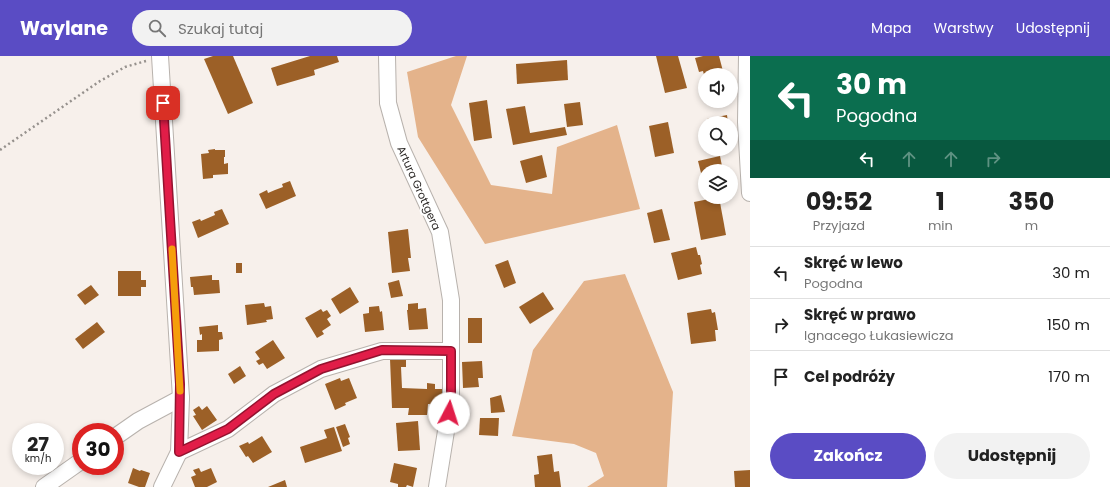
<!DOCTYPE html>
<html lang="pl">
<meta charset="utf-8">
<style>
body{margin:0;font-family:Poppins,sans-serif;background:#f2f2f2;color:#222;height:100vh;display:flex;flex-direction:column;font-size:15px;white-space:nowrap}
*{box-sizing:border-box;margin:0}
p{font-size:13px;color:#767676}
.icon{flex:none;width:22px;height:22px;fill:none;stroke:currentColor;stroke-width:2;stroke-linecap:round;stroke-linejoin:round}
.map{position:relative;flex:1;overflow:hidden}
.side{display:flex;flex-direction:column;background:#fff;width:360px}
.side>*{flex:none}
.hud{background:#0b6e4f;color:#fff;overflow:hidden}
.buttons{position:absolute;left:698px;top:12px;display:grid;gap:8px}
.buttons a{display:grid;place-items:center;width:40px;height:40px;border-radius:50%;background:#fff;box-shadow:0 2px 6px #0003;font-size:20px}
.speed{position:absolute;left:12px;top:367px;display:flex;gap:8px;font-size:20px;font-weight:700;text-align:center}
.speed>*{display:grid;place-content:center;width:52px;height:52px;border-radius:50%;background:#fff;box-shadow:0 2px 6px #0003;line-height:1}
.speed small{font-size:10px;font-weight:400}
.speed .limit{border:6px solid #d22;background:#fff;color:#111}
.pin{position:absolute;display:grid;place-items:center;width:34px;height:34px;color:#fff;margin:-17px;border-radius:8px;box-shadow:0 2px 6px #0006}
.me{position:absolute;width:44px;margin:-22px;rotate:5deg;stroke-linejoin:round;filter:drop-shadow(0 0 3px #0008)}
.turn{display:flex;align-items:center;gap:14px;height:84px;padding:0 20px;font-size:18px}
.turn .icon{width:52px;height:52px;stroke-width:2.5}
.turn b{display:block;font-size:28px;line-height:34px}
.lanes{display:flex;align-items:center;height:38px;padding:0 20px;background:#0003;justify-content:center;gap:20px;direction:ltr}
.lanes .off{opacity:.35}
.eta{display:flex;justify-content:space-evenly;align-items:center;height:68px;text-align:center}
.eta b{font-size:24px;font-weight:700;line-height:28px}
.action{display:flex;gap:8px;margin-top:auto;padding:8px 20px}
.action a{flex:1;height:46px;border-radius:24px;background:#5a4cc4;color:#fff;font-size:16px;font-weight:700;line-height:46px;text-align:center}
.action a+a{background:#f2f2f2;color:#222}
ul{padding:0;list-style:none}
li{display:flex;align-items:center;gap:12px;height:52px;padding:0 20px;border-top:1px solid #e0e0e0}
li div{flex:1}
li b{display:block;font-size:15px}
li em{font-style:normal}
header{display:flex;align-items:center;gap:24px;box-sizing:border-box;height:56px;padding:0 20px;background:#5a4cc4;color:#fff}
header strong{font-size:19px}
nav{display:flex;gap:22px;margin-inline-start:auto;font-size:14px}
.search{width:280px;height:36px;background:#f2f2f2;display:flex;align-items:center;gap:10px;box-sizing:border-box;padding:0 14px;border-radius:22px;color:#767676;font-size:15px}
main{display:flex;flex:1;min-height:0}
.map>svg:first-child{display:block}
</style>
<header>
<strong>Waylane</strong>
<div class="search"><svg class="icon" aria-label="search" viewBox="0 0 24 24"><circle cx="10" cy="10" r="6"/><path d="M15 15l6 6"/></svg>Szukaj tutaj</div>
<nav><a>Mapa</a><a>Warstwy</a><a>Udostępnij</a></nav>
</header>
<main>
<div class="map">
<svg width="750" height="431" viewBox="0 0 750 431">
<rect width="100%" height="100%" fill="#f7f0eb"/>
<g fill="#e4b38b">
<polygon points="456,0 467,0 451,49 491,129 552,138 557,91 617,69 640,153 485,188 418,81 407,16"/>
<polygon points="625,218 673,336 667,431 587,431 604,420 596,397 574,388 512,380 533,294 584,225"/>
</g>
<g fill="#9c6027">
<polygon points="213,0 233,0 253,47 228,58 204,3"/>
<polygon points="310,0 337,0 339,6 314,14 315,19 277,30 271,12"/>
<polygon points="656,0 678,0 687,32 665,37"/>
<polygon points="703,0 719,0 724,19 704,19 703,15 699,16 695,2"/>
<polygon points="567,4 568,24 517,28 516,8"/>
<polygon points="487,44 492,82 474,85 469,47"/>
<polygon points="580,46 583,69 567,71 564,48"/>
<polygon points="525,50 530,77 565,71 567,79 513,89 506,53"/>
<polygon points="727,59 728,67 708,67 707,63"/>
<polygon points="668,66 674,97 655,101 649,70"/>
<polygon points="215,93 215,94 225,94 225,101 224,101 224,108 228,107 228,118 213,119 213,122 203,123 201,98 209,97 208,94"/>
<polygon points="542,99 547,121 526,127 520,105"/>
<polygon points="720,100 723,115 705,115 705,124 703,125 698,105"/>
<polygon points="290,125 296,140 266,153 259,138 267,134 268,137 275,134 283,131 282,128"/>
<polygon points="719,141 726,179 701,184 694,146"/>
<polygon points="222,153 229,168 198,182 192,166 200,163 201,165 215,159 214,156"/>
<polygon points="662,153 670,184 654,187 647,157"/>
<polygon points="408,173 411,202 408,202 410,215 392,217 388,176"/>
<polygon points="696,191 698,199 700,199 702,208 700,209 702,218 678,224 671,197"/>
<polygon points="508,204 516,227 504,232 495,209"/>
<rect x="236" y="207" width="6" height="10"/>
<polygon points="118,215 141,215 141,224 146,224 146,231 141,231 141,240 118,240"/>
<polygon points="212,219 212,224 219,224 220,237 194,239 193,231 191,231 190,221"/>
<polygon points="399,224 403,240 391,242 388,227"/>
<polygon points="91,229 99,239 85,249 77,239"/>
<polygon points="350,231 359,246 340,258 331,243"/>
<polygon points="543,236 554,253 530,268 519,251"/>
<polygon points="264,247 265,251 271,250 273,263 266,264 267,266 247,269 245,249"/>
<polygon points="418,247 418,253 426,252 428,273 409,274 407,254 408,254 408,248"/>
<polygon points="379,250 380,256 382,255 384,274 365,276 363,258 369,257 369,251"/>
<polygon points="321,253 323,256 327,254 331,260 327,263 331,269 322,275 324,278 317,282 305,262"/>
<polygon points="711,253 712,257 715,256 718,274 715,274 716,285 691,288 687,257"/>
<rect x="468" y="262" width="14" height="25"/>
<polygon points="97,266 105,276 83,293 75,283"/>
<polygon points="218,269 218,276 222,276 223,283 219,284 219,295 197,296 197,284 202,284 202,278 200,279 199,271"/>
<polygon points="273,284 285,302 267,313 263,307 259,309 256,305 260,303 255,296"/>
<polygon points="390,303 406,303 406,311 401,311 402,332 427,333 427,327 435,328 435,333 442,333 442,349 428,348 427,359 408,359 409,352 392,352"/>
<polygon points="482,305 483,322 478,322 479,331 463,332 462,306"/>
<polygon points="240,310 246,320 234,328 228,318"/>
<polygon points="340,322 341,325 349,322 357,342 345,347 346,349 335,354 325,328"/>
<polygon points="501,339 505,356 491,357 490,342"/>
<polygon points="199,350 202,354 207,350 217,364 202,374 193,360 196,359 193,354"/>
<polygon points="480,362 499,362 498,380 479,379"/>
<polygon points="418,365 420,394 398,395 396,367"/>
<polygon points="345,368 350,381 348,382 350,388 343,391 336,371"/>
<polygon points="334,371 342,395 305,407 300,391 327,382 324,374"/>
<polygon points="262,380 272,396 253,407 248,400 246,401 239,390 248,386 249,388"/>
<polygon points="552,398 554,416 559,415 561,431 535,431 534,419 539,418 537,400"/>
<polygon points="394,407 417,412 413,431 407,429 406,431 398,431 398,428 390,426"/>
<polygon points="133,412 140,415 141,414 150,417 145,431 139,431 128,427"/>
<polygon points="199,412 201,416 211,412 217,426 207,431 195,431 191,421 196,419 193,414"/>
<polygon points="750,414 750,431 735,431 734,415"/>
<polygon points="285,424 287,431 268,431"/>
</g>
<g fill="none" stroke-linecap="round" stroke-linejoin="round">
<defs>
<g id="street">
<polyline points="160,0 181,342 179,396 162,431"/>
<polyline points="387,0 388,47 399,87 440,176 451,244 451,344 437,431"/>
<polyline points="747,0 746,66 750,137"/>
<polyline points="115,381 138,365 181,342"/>
<polyline points="179,396 228,373 274,338 321,313 382,295 451,295"/>
<polyline points="44,431 81,405"/>
</g>
</defs>
<use href="#street" stroke="#b8b2ad" stroke-width="18"/>
<polyline stroke="#96918d" stroke-width="2.5" stroke-dasharray="2 3" stroke-linecap="butt" points="0,94 100,25 125,11 146,5"/>
<use href="#street" stroke="#fff" stroke-width="16"/>
</g>
<g fill="none" stroke-linecap="round" stroke-linejoin="round">
<defs>
<polyline id="route" points="163,47 180,328 179,396 228,373 274,338 321,313 382,294 451,295 451,344 449,357"/>
</defs>
<use href="#route" stroke="#92132f" stroke-width="10"/>
<use href="#route" stroke="#e11d48" stroke-width="7"/>
<polyline stroke="#f59e0b" stroke-width="7" points="172,193 180,335"/>
</g>
<g text-anchor="middle" stroke-width="4" stroke-linejoin="round" paint-order="stroke">
<g font-size="11" fill="#2d2a28" stroke="#fff">
<text transform="translate(419 132) rotate(66)" y="4">Artura Grottgera</text>
</g>
</g>
</svg>
<div class="buttons">
<a><svg class="icon" aria-label="sound" viewBox="0 0 24 24"><path d="M4 9h4l5-4v14l-5-4H4zM17 9q2 3 0 6"/></svg></a>
<a><svg class="icon" aria-label="search" viewBox="0 0 24 24"><circle cx="10" cy="10" r="6"/><path d="M15 15l6 6"/></svg></a>
<a><svg class="icon" aria-label="layers" viewBox="0 0 24 24"><path d="M12 4l9 5-9 5-9-5zM3 14l9 5 9-5"/></svg></a>
</div>
<div class="speed"><div>27<small>km/h</small></div><div class="limit">30</div></div>
<div class="pin" style="left:163px;top:47px;background:#d93025"><svg class="icon" aria-label="arrive" viewBox="0 0 24 24"><path d="M6 21V4h12l-3 4 3 4H6"/></svg></div>
<svg class="me" style="left:449px;top:357px" viewBox="-20 -20 40 40"><circle r="19" fill="#fff"/><path d="M0-13L10 11 0 6-10 11z" fill="#e11d48"/></svg>
</div>
<section class="side">
<div class="hud">
<div class="turn"><svg class="icon" aria-label="left" viewBox="0 0 24 24"><path d="M17 20v-9H6M10 6l-5 5 5 5"/></svg><div><b>30 m</b>Pogodna</div></div>
<div class="lanes"><svg class="icon" aria-label="left" viewBox="0 0 24 24"><path d="M17 20v-9H6M10 6l-5 5 5 5"/></svg><svg class="icon off" aria-label="ahead" viewBox="0 0 24 24"><path d="M12 20V5M6 11l6-6 6 6"/></svg><svg class="icon off" aria-label="ahead" viewBox="0 0 24 24"><path d="M12 20V5M6 11l6-6 6 6"/></svg><svg class="icon off" aria-label="right" viewBox="0 0 24 24"><path d="M7 20v-9h11M14 6l5 5-5 5"/></svg></div>
</div>
<div class="eta">
<div><b>09:52</b><p>Przyjazd</p></div>
<div><b>1</b><p>min</p></div>
<div><b>350</b><p>m</p></div>
</div>
<ul>
<li><svg class="icon" aria-label="left" viewBox="0 0 24 24"><path d="M17 20v-9H6M10 6l-5 5 5 5"/></svg><div><b>Skręć w lewo</b><p>Pogodna</p></div><em>30 m</em></li>
<li><svg class="icon" aria-label="right" viewBox="0 0 24 24"><path d="M7 20v-9h11M14 6l5 5-5 5"/></svg><div><b>Skręć w prawo</b><p>Ignacego Łukasiewicza</p></div><em>150 m</em></li>
<li><svg class="icon" aria-label="arrive" viewBox="0 0 24 24"><path d="M6 21V4h12l-3 4 3 4H6"/></svg><div><b>Cel podróży</b></div><em>170 m</em></li>
</ul>
<div class="action"><a>Zakończ</a><a>Udostępnij</a></div>
</section>
</main>
